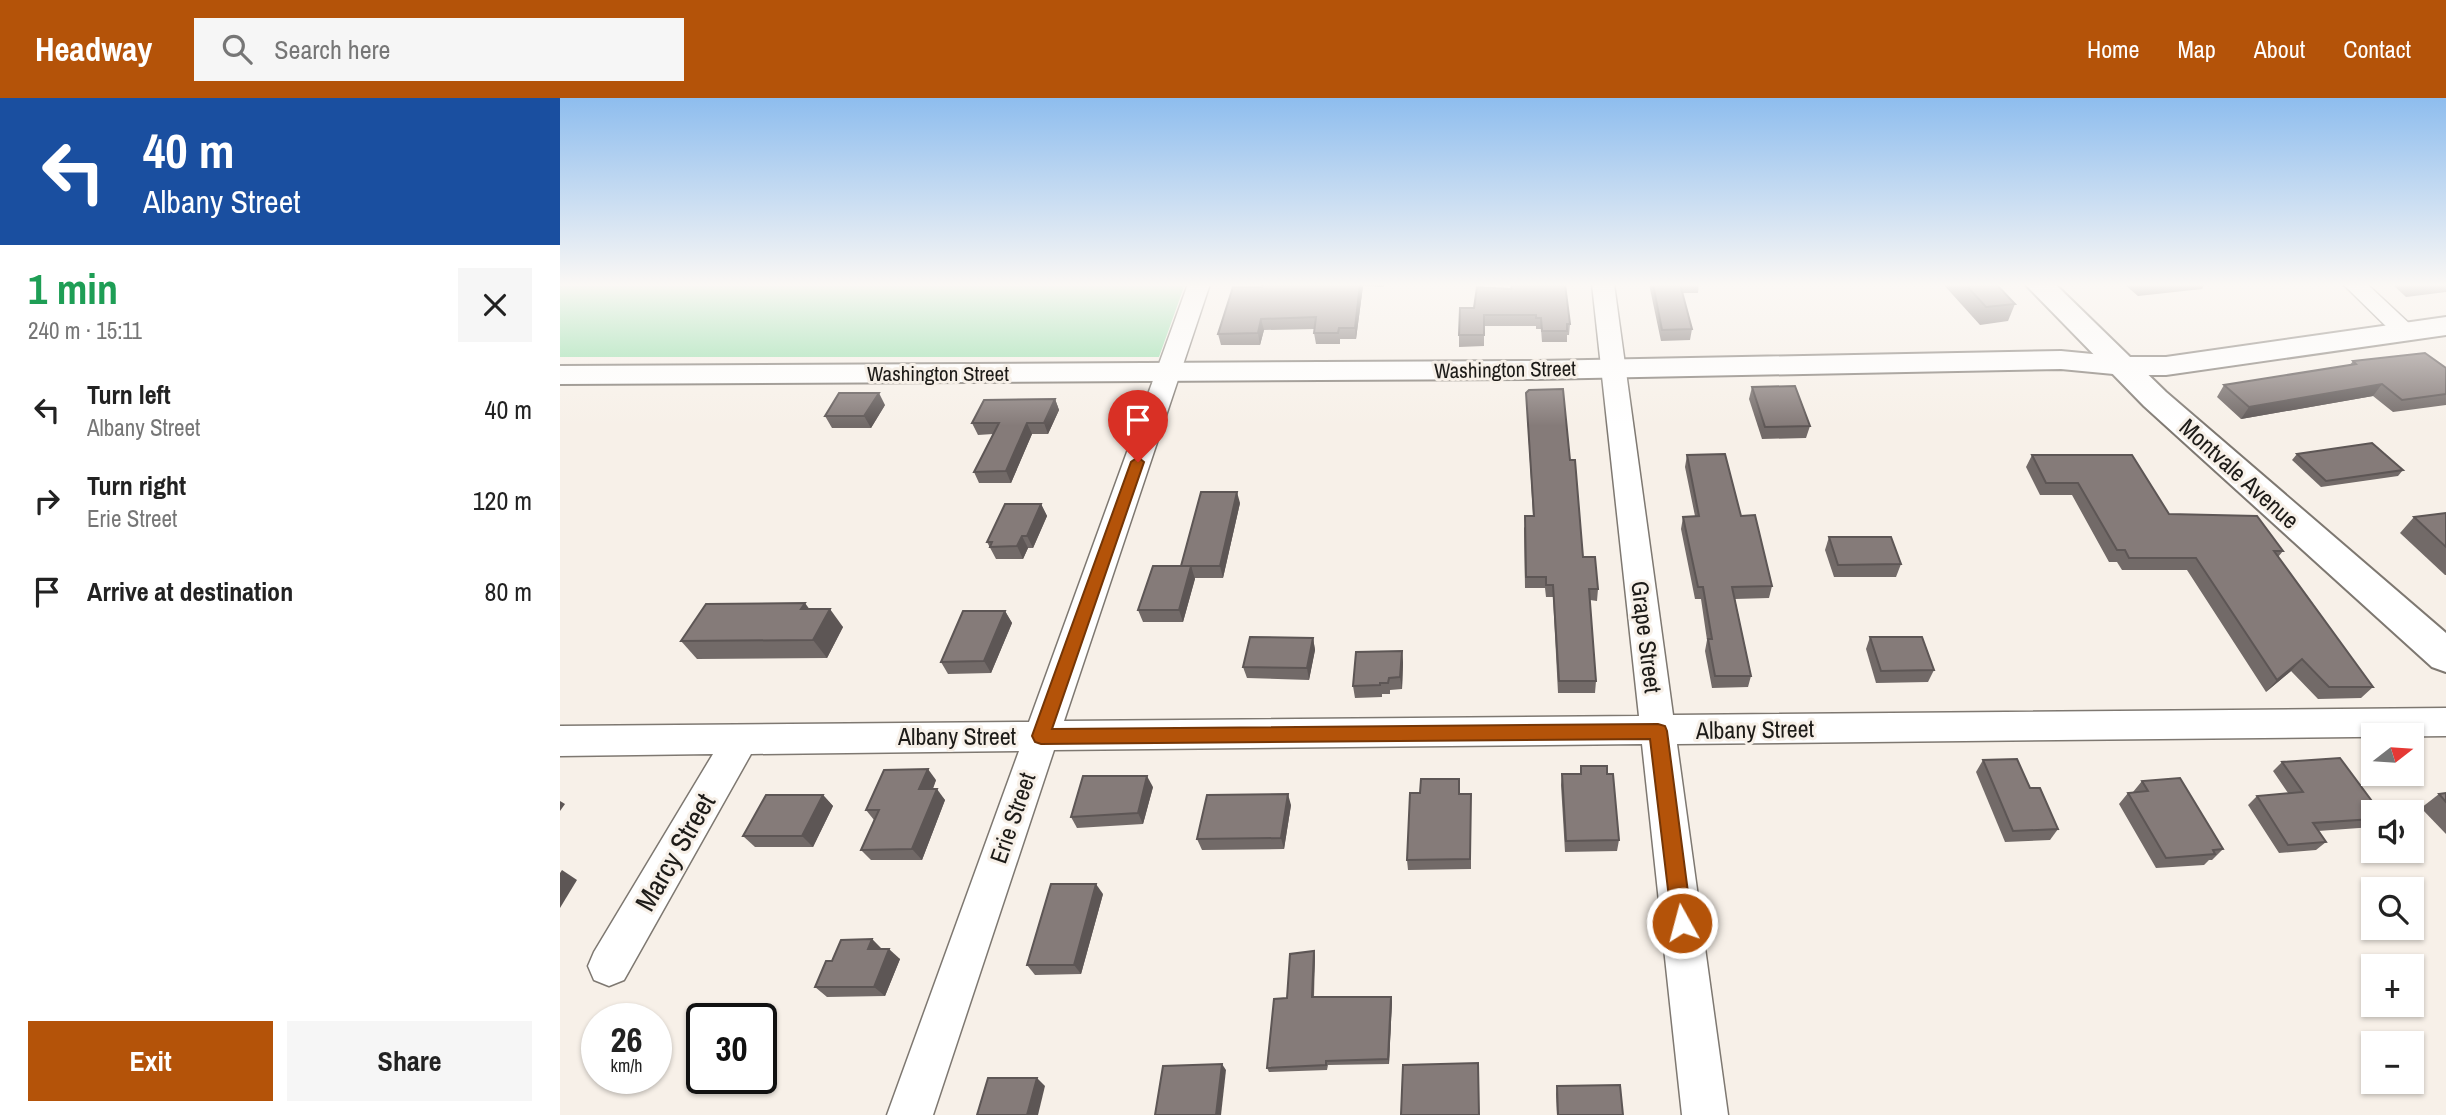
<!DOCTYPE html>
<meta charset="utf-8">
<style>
body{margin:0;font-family:"Archivo Narrow",sans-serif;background:#f6f6f6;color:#222;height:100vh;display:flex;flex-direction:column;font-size:26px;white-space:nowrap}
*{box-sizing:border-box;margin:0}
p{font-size:23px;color:#767676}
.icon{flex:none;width:38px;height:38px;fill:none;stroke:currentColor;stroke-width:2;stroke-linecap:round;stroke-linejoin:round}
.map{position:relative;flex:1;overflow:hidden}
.drawer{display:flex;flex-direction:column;background:#fff;width:560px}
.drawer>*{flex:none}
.banner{background:#1a4fa0;color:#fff;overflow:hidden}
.needle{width:46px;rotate:73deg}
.buttons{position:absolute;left:1801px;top:625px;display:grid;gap:14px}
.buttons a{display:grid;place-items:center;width:63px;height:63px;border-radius:0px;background:#fff;box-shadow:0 2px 5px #0004;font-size:35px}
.speed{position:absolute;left:21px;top:905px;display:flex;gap:14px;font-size:35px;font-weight:700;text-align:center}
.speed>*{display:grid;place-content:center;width:91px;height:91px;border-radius:50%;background:#fff;box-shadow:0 2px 5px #0004;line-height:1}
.speed small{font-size:18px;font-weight:400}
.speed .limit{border:4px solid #111;border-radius:10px;background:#fff;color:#111}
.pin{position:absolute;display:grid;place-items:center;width:60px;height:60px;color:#fff;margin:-72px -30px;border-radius:50% 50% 50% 0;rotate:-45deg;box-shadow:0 0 7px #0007}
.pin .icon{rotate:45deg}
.me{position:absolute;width:77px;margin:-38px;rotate:353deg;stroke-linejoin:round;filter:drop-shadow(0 0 5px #0008)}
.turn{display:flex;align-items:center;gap:24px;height:147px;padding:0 28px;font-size:32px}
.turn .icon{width:91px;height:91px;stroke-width:2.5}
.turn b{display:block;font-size:49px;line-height:60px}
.round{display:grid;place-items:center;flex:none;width:74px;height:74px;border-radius:0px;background:#f6f6f6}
.summary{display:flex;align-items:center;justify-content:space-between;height:119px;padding:0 28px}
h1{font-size:42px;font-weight:700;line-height:52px;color:#1e9e55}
.action{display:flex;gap:14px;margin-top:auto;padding:14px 28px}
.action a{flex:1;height:80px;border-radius:0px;background:#b45309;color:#fff;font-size:28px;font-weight:700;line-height:80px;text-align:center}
.action a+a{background:#f6f6f6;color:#222}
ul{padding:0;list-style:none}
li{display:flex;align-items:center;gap:21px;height:91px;padding:0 28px}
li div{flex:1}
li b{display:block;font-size:26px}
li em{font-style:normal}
header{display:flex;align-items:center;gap:42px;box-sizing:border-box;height:98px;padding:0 35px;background:#b45309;color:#fff}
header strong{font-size:33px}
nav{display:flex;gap:38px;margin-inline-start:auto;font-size:24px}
.search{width:490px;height:63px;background:#f6f6f6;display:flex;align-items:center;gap:18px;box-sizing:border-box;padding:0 24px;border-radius:0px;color:#767676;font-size:26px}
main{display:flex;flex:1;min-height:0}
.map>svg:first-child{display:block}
</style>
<header>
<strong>Headway</strong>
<div class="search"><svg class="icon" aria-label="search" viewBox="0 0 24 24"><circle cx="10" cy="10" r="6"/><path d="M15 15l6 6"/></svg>Search here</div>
<nav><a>Home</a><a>Map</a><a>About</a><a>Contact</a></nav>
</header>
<main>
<section class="drawer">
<div class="banner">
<div class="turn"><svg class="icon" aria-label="left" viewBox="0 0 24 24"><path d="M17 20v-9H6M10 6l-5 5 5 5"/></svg><div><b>40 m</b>Albany Street</div></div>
</div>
<div class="summary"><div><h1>1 min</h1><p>240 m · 15:11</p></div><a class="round"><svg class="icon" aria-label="close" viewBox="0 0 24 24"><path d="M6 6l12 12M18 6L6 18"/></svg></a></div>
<ul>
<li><svg class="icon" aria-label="left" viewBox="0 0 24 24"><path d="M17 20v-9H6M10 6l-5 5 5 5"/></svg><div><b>Turn left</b><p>Albany Street</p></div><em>40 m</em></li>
<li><svg class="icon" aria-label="right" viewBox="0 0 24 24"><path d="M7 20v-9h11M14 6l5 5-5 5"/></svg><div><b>Turn right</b><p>Erie Street</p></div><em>120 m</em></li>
<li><svg class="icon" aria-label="arrive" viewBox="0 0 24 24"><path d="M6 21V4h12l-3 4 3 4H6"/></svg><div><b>Arrive at destination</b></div><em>80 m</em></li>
</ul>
<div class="action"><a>Exit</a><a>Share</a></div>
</section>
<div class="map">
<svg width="1886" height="1017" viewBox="0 0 1886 1017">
<rect width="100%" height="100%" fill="#f7f0e8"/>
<polygon fill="#93dea9" points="0,186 625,186 599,259 0,259"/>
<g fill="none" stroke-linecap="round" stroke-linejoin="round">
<defs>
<g id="street">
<polygon points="628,186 650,186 504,623 1079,618 1032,186 1054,186 1113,617 1886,610 1886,638 1117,646 1168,1017 1122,1017 1082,646 494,652 373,1017 327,1017 459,653 191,656 64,882 49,888 34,882 28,868 34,854 153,656 0,658 0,628 469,624"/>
<polygon points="1783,186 1807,186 1852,228 1856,233 1852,238 1844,240 1836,238"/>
</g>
<polygon id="secondary" points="1886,219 1886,237 1606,277 1564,277 1501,271 977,281 0,286 0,268 977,263 1501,253 1564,259 1606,259"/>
<polygon id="primary" points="1465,186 1495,186 1606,294 1886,535 1886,574 1872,569 1584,308"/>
</defs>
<use href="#street" stroke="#7e7871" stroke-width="3"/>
<use href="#secondary" stroke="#7e7871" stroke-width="4"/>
<use href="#primary" stroke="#7e7871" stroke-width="4"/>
<use href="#street" fill="#fff" fill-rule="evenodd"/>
<use href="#secondary" fill="#fff" fill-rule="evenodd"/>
<use href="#primary" fill="#fff" fill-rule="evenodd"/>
</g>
<g fill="#726a68">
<polygon points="702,186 824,186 824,189 803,188 796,241 780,241 780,246 756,246 754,235 755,231 704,232 700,247 661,247 658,236 702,189"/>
<polygon points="1089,186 1139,186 1138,195 1122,195 1132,231 1130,242 1101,243"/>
<polygon points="1383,186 1436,186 1455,206 1448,223 1420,227"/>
<polygon points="1564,186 1645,186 1642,191 1578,198"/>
<polygon points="1832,186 1886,186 1886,194 1846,199"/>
<polygon points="917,189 1010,226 1009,237 1007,237 1007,244 982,244 981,231 976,231 976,228 924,228 924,248 899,249 899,237 914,210"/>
<polygon points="1793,263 1886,270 1886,307 1833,314 1813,298 1681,321 1657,299 1664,287 1790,267"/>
<polygon points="1192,289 1250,328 1246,340 1202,341 1189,301"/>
<polygon points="966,295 1010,362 1023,459 1038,491 1037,503 1030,502 1036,583 1035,595 998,595 993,499 986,499 985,490 965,490 964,430 973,418"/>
<polygon points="495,301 499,312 488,336 472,336 451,385 419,385 414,374 433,336 418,337 412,325"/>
<polygon points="325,307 311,330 272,330 265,318"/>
<polygon points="1737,356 1843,372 1838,378 1761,389 1732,362"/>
<polygon points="1127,357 1181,418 1212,488 1209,500 1175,501 1191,578 1188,589 1152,590 1145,553 1147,542 1141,501 1135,501 1121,431 1123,419 1135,418 1125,369"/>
<polygon points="1472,357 1609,416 1723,453 1718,459 1813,589 1801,600 1758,601 1731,573 1706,594 1627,472 1562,472 1557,464 1549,464 1512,397 1480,397 1466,369"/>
<polygon points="680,405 663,480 635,480 623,524 583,524 578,512"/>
<polygon points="481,406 487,418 473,450 468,450 463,461 436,461 427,444"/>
<polygon points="1886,415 1886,477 1885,477 1840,435 1854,419"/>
<polygon points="1269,439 1341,466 1336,479 1274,479 1265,452"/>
<polygon points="250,511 283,529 267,560 137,561 121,543"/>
<polygon points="445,513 452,525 431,575 388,576 381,564"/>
<polygon points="1310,539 1374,572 1368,584 1316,585 1306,551"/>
<polygon points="753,540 755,552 749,582 687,580 683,569"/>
<polygon points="842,553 843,565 842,591 830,592 830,596 822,596 822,599 795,600 793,588"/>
<polygon points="1423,662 1470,690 1498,731 1490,742 1445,744 1416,674"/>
<polygon points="1722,664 1813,714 1813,729 1758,733 1766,744 1756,752 1719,755 1688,707 1697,698 1728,695 1713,673"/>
<polygon points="1021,668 1047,676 1059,742 1057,753 1005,754 1001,687 1002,676 1020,676"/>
<polygon points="376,682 373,691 385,702 362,762 311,762 301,752 314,722 306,712"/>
<polygon points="1582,683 1663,751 1652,762 1649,762 1644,767 1596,770 1559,706 1568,695 1573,694"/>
<polygon points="593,689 583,726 517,730 511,719"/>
<polygon points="1886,695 1886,736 1861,710 1879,696"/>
<polygon points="900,696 911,707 911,771 848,772 847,762"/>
<polygon points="263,697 273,708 253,749 195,749 183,738"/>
<polygon points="731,707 724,751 642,752 637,741"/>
<polygon points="543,796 521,876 475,877 467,867"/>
<polygon points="312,841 321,851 340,861 325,898 267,899 255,889 272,863"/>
<polygon points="754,853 755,858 754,899 831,899 832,903 829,966 768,967 767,972 709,974 707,970 727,900"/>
<polygon points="997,988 1063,1017 997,1017 996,996"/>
</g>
<g fill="#5d5655">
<polygon points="800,186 802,186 803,188 796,241 795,230"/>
<polygon points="701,221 704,232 700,247 698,235"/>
<polygon points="1822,286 1813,298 1681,321 1689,309"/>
<polygon points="319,295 325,307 311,330 304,318"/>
<polygon points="495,301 499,312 488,336 484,325"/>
<polygon points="467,325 472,336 451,385 446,373"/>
<polygon points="677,394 680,405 663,480 660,468"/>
<polygon points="481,406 487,418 473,450 467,438"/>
<polygon points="462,438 468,450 463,461 457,448"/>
<polygon points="631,468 635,481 623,524 619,512"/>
<polygon points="245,505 258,523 241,511"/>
<polygon points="270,511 283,529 267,560 253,542"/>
<polygon points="445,513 452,525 431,575 424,563"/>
<polygon points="753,540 755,552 749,582 747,570"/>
<polygon points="842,553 843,565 842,591 840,579"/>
<polygon points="1742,561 1731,573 1706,594 1717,582"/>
<polygon points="368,671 376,682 368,702 359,691"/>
<polygon points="587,678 593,689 583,726 578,715"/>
<polygon points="377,691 385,702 362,762 352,751"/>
<polygon points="728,696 731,707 724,751 721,740"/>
<polygon points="263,697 273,708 253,749 242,738"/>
<polygon points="0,703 5,706 0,713"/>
<polygon points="2,772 17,782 0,810 0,775"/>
<polygon points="536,786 543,796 521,876 514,867"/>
<polygon points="312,841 322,851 308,851"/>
<polygon points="329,851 340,861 325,898 314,889"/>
<polygon points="754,853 755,858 753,904 752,899"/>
<polygon points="831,899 832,903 829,966 828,961"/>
<polygon points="662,966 666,972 661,1017 656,1017"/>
<polygon points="477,980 485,988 478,1017 467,1017"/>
</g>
<g fill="#857b79" stroke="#5d5655" stroke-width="2">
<polygon points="702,186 800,186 795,230 779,230 778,235 754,235 756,219 701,221 698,235 658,236 673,189 702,189"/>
<polygon points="952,186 1005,186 1010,226 1007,226 1007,233 982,233 981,220 976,220 976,217 924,217 924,237 899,237 900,210 914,210 917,189 951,191"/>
<polygon points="1093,186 1120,186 1132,231 1102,232"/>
<polygon points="1405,186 1436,186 1455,206 1426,209"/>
<polygon points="1865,255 1886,270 1886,296 1842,302 1822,286 1689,309 1664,287 1796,266 1793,263"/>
<polygon points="1235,288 1250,328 1205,329 1192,289"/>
<polygon points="1003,291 1010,362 1015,362 1023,459 1035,459 1038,491 1029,491 1036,583 999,583 993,487 986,487 986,479 966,479 965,418 974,418 966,295 969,292"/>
<polygon points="279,295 319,295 304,318 265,318"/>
<polygon points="495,301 484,325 467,325 446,373 414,374 439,325 412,325 424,302"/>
<polygon points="1812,345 1843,372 1766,383 1737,356"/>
<polygon points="1165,356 1181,418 1195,417 1212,488 1172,489 1191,578 1155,578 1148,541 1152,541 1143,489 1138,489 1123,419 1139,418 1127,357"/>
<polygon points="1472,357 1572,357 1609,416 1697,418 1723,453 1714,453 1813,589 1769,589 1742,561 1717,582 1636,460 1569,460 1565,452 1557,452 1518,385 1486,385"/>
<polygon points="641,394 677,394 660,468 621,468"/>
<polygon points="445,406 481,406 467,438 462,438 457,448 430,449 432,444 427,444"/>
<polygon points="1886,415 1886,449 1854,419"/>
<polygon points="1269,439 1331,439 1341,466 1278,467"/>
<polygon points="593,468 631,468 619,512 578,512"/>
<polygon points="245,505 241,511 270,511 253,542 121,543 146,506"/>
<polygon points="403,513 445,513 424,563 381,564"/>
<polygon points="690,539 753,540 747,570 683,569"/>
<polygon points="1310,539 1362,539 1374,572 1321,573"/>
<polygon points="842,553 840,579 829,580 828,585 820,585 820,587 793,588 796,554"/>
<polygon points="1780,660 1820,714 1813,714 1813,721 1753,725 1766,744 1728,747 1697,698 1743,694 1722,664"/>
<polygon points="1457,661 1470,690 1480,690 1498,731 1453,733 1423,662"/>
<polygon points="1021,668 1047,668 1047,676 1053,676 1059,742 1006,743 1002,676 1021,676"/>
<polygon points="368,671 359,691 377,691 352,751 301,752 319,712 306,712 324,672"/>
<polygon points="523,678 587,678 578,715 511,719"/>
<polygon points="1620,680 1663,751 1653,752 1655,756 1606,760 1568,695 1588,693 1582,683"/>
<polygon points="861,681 899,681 899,696 911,696 910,761 847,762 850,695 860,695"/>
<polygon points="1886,695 1886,704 1879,696"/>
<polygon points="728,696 721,740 637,741 647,697"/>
<polygon points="206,697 263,697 242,738 183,738"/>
<polygon points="491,786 536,786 514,867 467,867"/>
<polygon points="312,841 308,851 329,851 314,889 255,889 266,863 272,863 281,842"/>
<polygon points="754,853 752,899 831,899 828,961 766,963 766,967 707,970 714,901 727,900 730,856"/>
<polygon points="918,965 919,1017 841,1017 843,967"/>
<polygon points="662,966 656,1017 595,1017 603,968"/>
<polygon points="428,980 477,980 467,1017 417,1017"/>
<polygon points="1060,987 1063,1017 998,1017 997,988"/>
</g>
<linearGradient id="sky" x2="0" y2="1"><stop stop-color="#8ebdee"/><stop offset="0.57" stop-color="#fbf8f5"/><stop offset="1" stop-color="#fbf8f5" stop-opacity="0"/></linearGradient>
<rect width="1886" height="328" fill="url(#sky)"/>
<polygon fill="#b45309" stroke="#753606" stroke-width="2" points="578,359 584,364 492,631 1098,626 1105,628 1107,633 1132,825 1129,832 1122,835 1115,832 1112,825 1090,641 481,646 475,644 472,638 571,364"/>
<g text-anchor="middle" stroke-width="6" stroke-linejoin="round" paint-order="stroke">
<g font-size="21" fill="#1d1b18" stroke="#f7f0e8">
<text transform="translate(945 272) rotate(-1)" y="7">Washington Street</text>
<text x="378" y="283">Washington Street</text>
</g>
<g font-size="24" fill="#1d1b18" stroke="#f7f0e8">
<text transform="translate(1679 376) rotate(42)" y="8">Montvale Avenue</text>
<text transform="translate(1086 539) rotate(83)" y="8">Grape Street</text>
<text transform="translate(1195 632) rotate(-1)" y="8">Albany Street</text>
<text x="397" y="647">Albany Street</text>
<text transform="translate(453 720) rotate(-71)" y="8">Erie Street</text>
</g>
<g font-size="28" fill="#1d1b18" stroke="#f7f0e8">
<text transform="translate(115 754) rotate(-60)" y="10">Marcy Street</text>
</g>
</g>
</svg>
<div class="buttons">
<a><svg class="needle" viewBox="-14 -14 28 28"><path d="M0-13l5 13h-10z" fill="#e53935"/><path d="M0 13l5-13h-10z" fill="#767676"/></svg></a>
<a><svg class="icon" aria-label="sound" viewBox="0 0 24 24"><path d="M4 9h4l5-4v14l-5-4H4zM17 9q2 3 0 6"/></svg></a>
<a><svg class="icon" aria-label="search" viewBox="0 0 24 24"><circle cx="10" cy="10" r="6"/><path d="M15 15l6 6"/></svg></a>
<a>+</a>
<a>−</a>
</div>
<div class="speed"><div>26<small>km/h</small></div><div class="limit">30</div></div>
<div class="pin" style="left:578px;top:364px;background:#d93025"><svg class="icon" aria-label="arrive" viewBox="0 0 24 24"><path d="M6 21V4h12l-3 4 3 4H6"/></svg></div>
<svg class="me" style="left:1122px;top:825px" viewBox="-20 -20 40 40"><circle r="17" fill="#b45309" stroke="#fff" stroke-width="3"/><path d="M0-11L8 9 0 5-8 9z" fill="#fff"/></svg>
</div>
</main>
